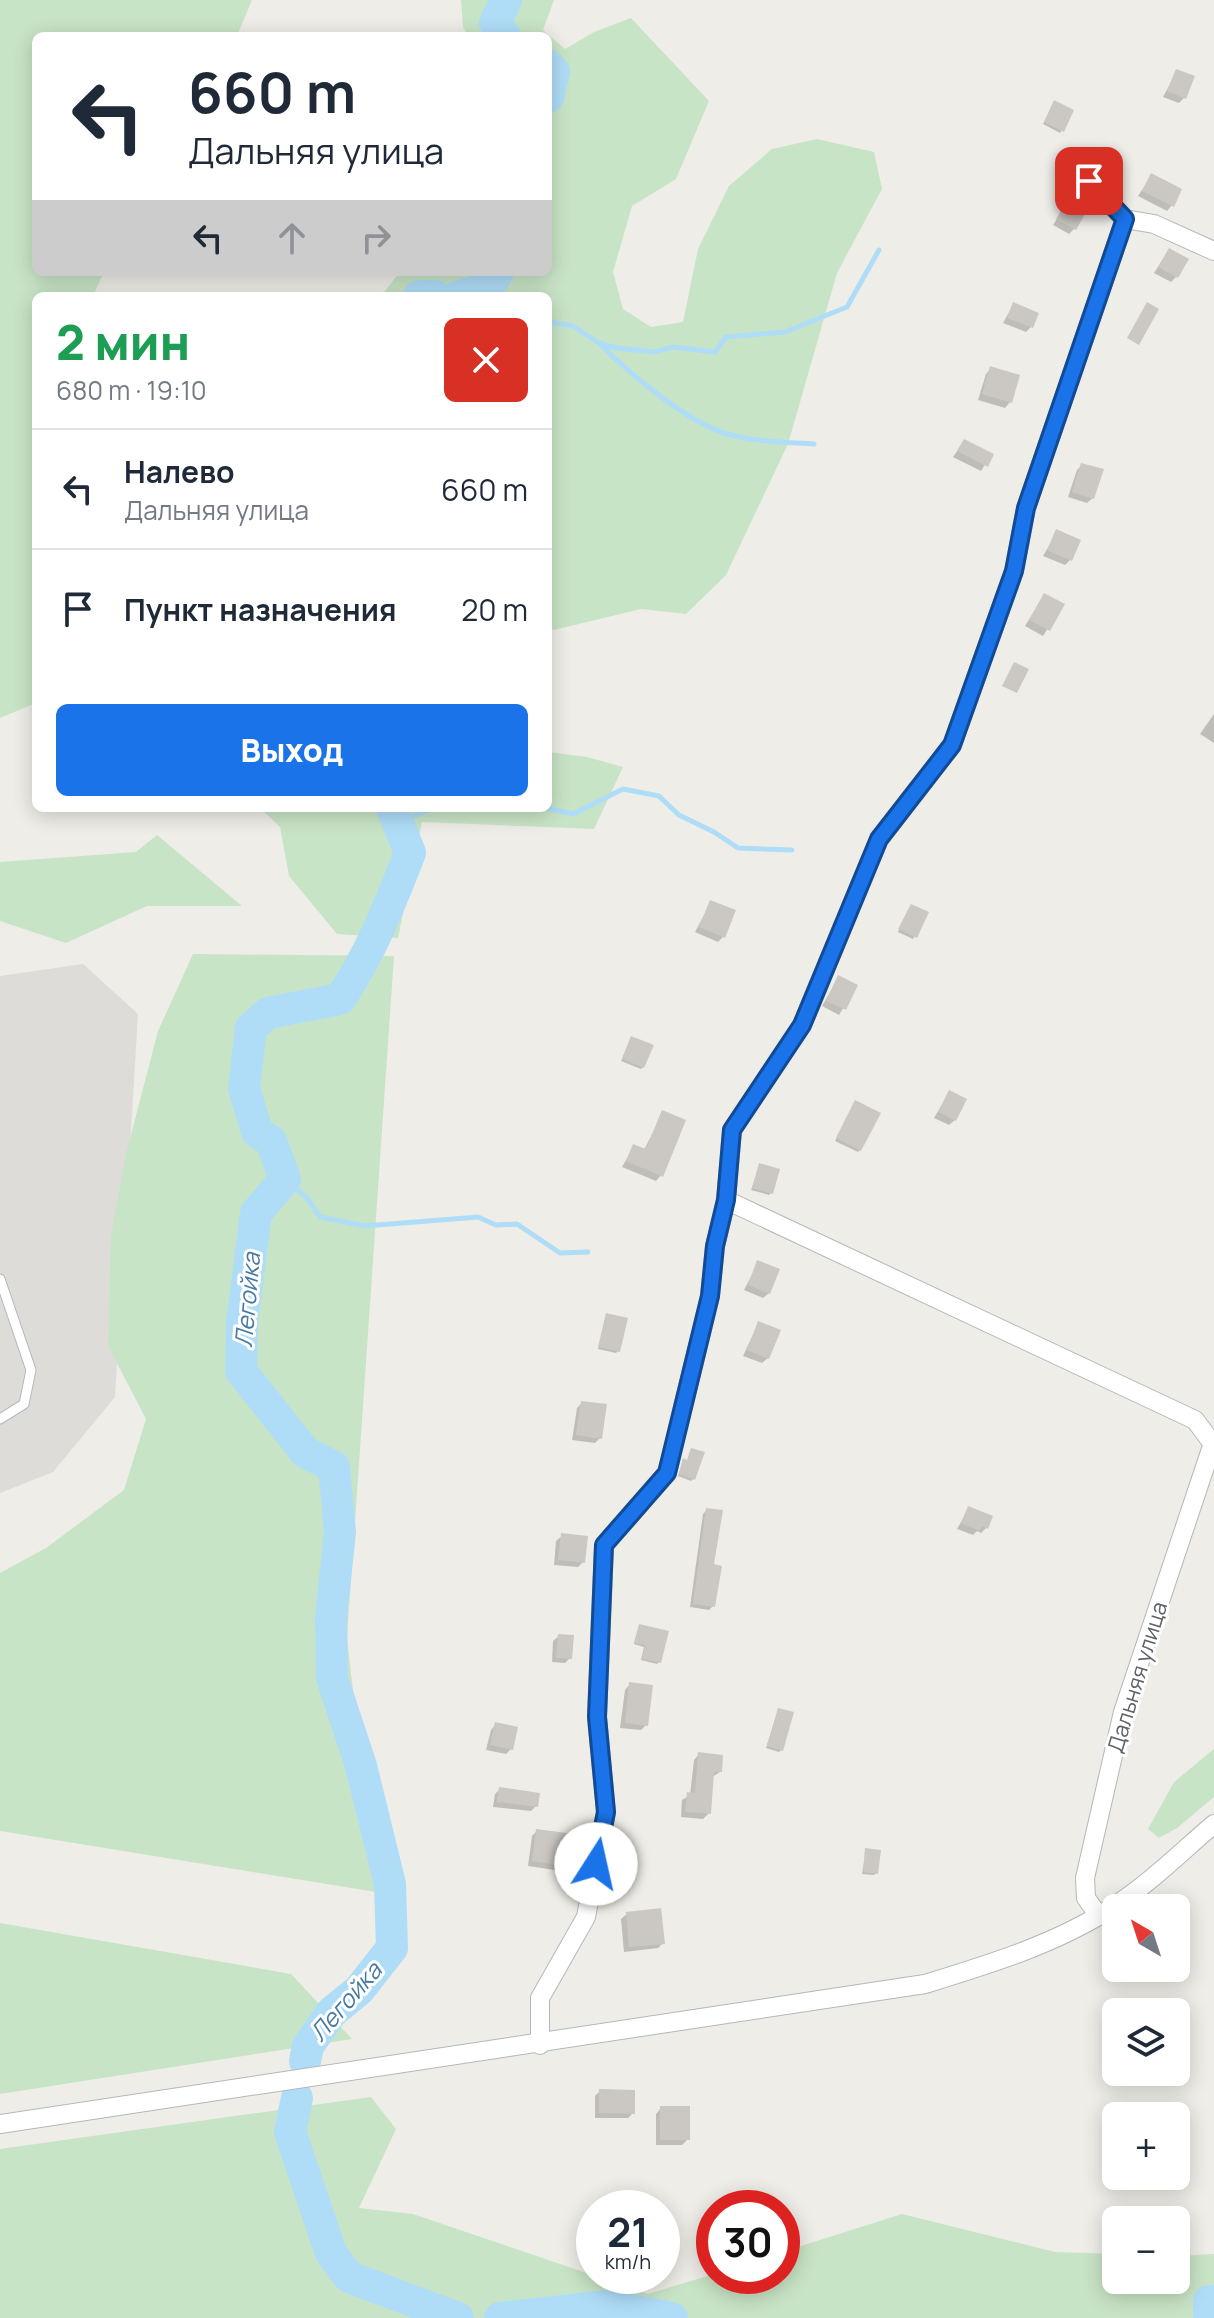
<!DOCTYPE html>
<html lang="ru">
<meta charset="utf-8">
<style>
body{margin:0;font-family:Manrope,sans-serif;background:#f2f2f3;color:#1f2937;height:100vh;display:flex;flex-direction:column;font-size:30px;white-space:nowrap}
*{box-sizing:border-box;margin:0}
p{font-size:26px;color:#747a83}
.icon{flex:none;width:44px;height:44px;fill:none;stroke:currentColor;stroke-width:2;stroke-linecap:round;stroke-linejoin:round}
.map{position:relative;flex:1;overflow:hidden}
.details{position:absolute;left:32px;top:292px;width:520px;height:520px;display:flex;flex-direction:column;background:#fff;border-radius:12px;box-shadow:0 4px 20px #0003}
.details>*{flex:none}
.top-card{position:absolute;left:32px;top:32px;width:520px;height:244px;border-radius:12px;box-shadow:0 4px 20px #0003;background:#fff;color:#1f2937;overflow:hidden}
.needle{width:52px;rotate:321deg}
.fabs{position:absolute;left:1102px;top:1894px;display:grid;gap:16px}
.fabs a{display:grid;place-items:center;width:88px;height:88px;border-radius:12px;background:#fff;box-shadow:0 4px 20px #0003;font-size:40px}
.speed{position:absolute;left:576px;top:2190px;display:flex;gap:16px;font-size:40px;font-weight:700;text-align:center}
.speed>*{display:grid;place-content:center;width:104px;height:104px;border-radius:50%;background:#fff;box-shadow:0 4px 20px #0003;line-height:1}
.speed small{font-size:20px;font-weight:400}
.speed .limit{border:12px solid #d22;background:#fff;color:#111}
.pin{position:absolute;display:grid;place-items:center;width:68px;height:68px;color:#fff;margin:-34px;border-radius:16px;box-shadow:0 4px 12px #0006}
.me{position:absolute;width:88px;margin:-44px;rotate:10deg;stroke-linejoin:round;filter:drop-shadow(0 0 6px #0008)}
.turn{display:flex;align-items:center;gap:28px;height:168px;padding:0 24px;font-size:36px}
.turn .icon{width:104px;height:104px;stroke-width:2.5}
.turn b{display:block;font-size:56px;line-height:68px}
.lanes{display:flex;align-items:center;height:76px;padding:0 24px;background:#0003;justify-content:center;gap:40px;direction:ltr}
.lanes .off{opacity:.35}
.round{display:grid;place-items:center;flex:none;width:84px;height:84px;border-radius:12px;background:#f2f2f3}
.summary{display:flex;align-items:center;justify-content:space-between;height:136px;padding:0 24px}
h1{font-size:48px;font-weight:800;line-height:60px;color:#1e9e55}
.primary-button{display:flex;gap:16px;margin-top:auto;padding:16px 24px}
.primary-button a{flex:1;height:92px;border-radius:12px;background:#1a73e8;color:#fff;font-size:32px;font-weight:800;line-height:92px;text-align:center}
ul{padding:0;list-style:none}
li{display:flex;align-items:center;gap:24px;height:120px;padding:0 24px;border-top:2px solid #e0e1e3}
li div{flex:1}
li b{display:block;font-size:30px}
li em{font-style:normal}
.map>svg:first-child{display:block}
</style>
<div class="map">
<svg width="1214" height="2318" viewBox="0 0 1214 2318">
<rect width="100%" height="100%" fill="#efede7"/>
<polygon fill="#dedcd9" points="83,964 138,1014 115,1397 53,1472 0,1493 0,976"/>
<g fill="#c8e4c6">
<polygon points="0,0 252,0 237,36 36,36 36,272 104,272 93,296 36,296 36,703 0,718"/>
<polygon points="461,0 554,0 543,30 565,49 594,32 631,18 709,101 676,179 632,206 613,272 623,309 651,327 683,322 698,249 729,186 772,149 817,139 874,152 882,189 837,273 788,444 726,575 686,614 641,609 554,630 548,627 548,296 381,296 400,272 548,272 548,36 468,36 463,27"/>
<polygon points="548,752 587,757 623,767 594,829 422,822 398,938 337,934 289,876 280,827 260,808 548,808"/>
<polygon points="157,835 242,906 147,906 66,943 0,921 0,862 136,852"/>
<polygon points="193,954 394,956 347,1638 376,1892 0,1831 0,1573 46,1548 124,1490 146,1419 108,1346 111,1235 126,1154 158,1031"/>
<polygon points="1214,1749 1214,1797 1177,1828 1159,1838 1148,1829 1174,1782"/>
<polygon points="0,1923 291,1974 352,2039 0,2094"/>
<polygon points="371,2097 396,2129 359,2208 413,2214 648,2294 714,2274 782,2276 782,2252 902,2214 1055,2252 1116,2254 1116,2280 1176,2280 1176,2256 1214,2254 1214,2318 0,2318 0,2149"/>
</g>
<g fill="#0003">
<polygon points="1177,71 1184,98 1179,103 1163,97"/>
<polygon points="1053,105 1062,130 1060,133 1043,124"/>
<polygon points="1151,176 1172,205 1167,211 1138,196"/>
<polygon points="1065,206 1074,229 1069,234 1053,225"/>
<polygon points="1169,250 1176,277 1171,282 1154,273"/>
<polygon points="1013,305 1031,327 1026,332 1003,323"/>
<polygon points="991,368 1010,402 1005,408 978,400 986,374"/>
<polygon points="964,441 991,455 981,471 953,457"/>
<polygon points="1082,465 1093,498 1087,503 1068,497 1077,470"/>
<polygon points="1057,532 1070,560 1065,565 1043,556"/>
<polygon points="1044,595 1062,605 1043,636 1025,626"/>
<polygon points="1214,714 1214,743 1200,734"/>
<polygon points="711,902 723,937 718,942 695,932"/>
<polygon points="909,908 927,913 913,939 898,932"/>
<polygon points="839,977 856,986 839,1015 822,1006"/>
<polygon points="630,1040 643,1067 641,1069 621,1061"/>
<polygon points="949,1093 955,1120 949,1125 934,1118"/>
<polygon points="853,1105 860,1150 858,1152 835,1141"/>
<polygon points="663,1113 661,1175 656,1181 622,1167 634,1146 644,1150"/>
<polygon points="760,1165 771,1193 769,1195 751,1190"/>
<polygon points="758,1263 769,1293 763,1298 744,1290"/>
<polygon points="607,1315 618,1351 616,1353 598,1349"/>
<polygon points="758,1324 768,1358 762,1363 743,1356"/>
<polygon points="582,1403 600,1438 595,1443 572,1440 577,1408"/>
<polygon points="683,1461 693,1479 691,1481 678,1476"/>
<polygon points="969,1508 986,1528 981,1533 977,1531 973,1535 957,1529"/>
<polygon points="707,1510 713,1606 709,1610 690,1607 703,1514"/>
<polygon points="562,1536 583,1562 578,1567 554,1565 556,1541"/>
<polygon points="639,1626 659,1662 657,1664 641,1660 644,1647 634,1644"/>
<polygon points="559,1636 570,1658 565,1663 552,1662 553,1641"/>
<polygon points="630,1684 646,1725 641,1730 620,1728 625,1690"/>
<polygon points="778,1710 781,1750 779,1752 766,1748"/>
<polygon points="496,1724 511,1749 506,1754 486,1750 491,1730"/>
<polygon points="699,1754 720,1772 712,1777 709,1813 703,1819 681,1817 682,1800 690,1795 694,1760"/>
<polygon points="500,1789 536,1806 531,1811 493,1807 495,1794"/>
<polygon points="537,1831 561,1865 555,1870 528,1866 532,1836"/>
<polygon points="866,1851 876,1873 874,1875 862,1874"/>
<polygon points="627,1914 663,1943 658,1948 624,1952 621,1919"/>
<polygon points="600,2091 633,2113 628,2118 595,2118 595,2096"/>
<polygon points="661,2108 688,2139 682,2145 656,2145 656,2114"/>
</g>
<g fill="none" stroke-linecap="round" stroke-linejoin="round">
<g stroke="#afddf8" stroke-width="5">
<polyline points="484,286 484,296"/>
<polyline points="548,322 573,326 599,343 616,348 654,352 673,347 715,352 726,337 785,332 847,307 879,250"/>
<path d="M601 345C630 374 687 422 727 434 756 442 784 442 814 444"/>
<polyline points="475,808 498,808"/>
<polyline points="546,808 573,814 623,789 659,796 679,815 714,832 738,848 792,850"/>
<polyline points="398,823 433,808"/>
<polyline points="285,1179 307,1198 320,1217 365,1226 478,1217 496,1225 517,1224 560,1253 588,1252"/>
</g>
<g stroke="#afddf8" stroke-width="32">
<polyline points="505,36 495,23 506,0"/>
<polyline points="548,65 554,72 548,97"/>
<polyline points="419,296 436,296"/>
<path d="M459 296C473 293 492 287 498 272"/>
<path d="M305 2061 308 2046 332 2012 359 1990 392 1948 390 1884 361 1766 332 1678 331 1616 340 1532 334 1467 305 1452 241 1371 242 1323 256 1213 285 1179 271 1141 257 1132 244 1088 251 1028 268 1013 340 999C371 953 390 904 410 853L392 808"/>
<polyline points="297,2098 290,2132 331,2253 349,2277 458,2318"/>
<polyline points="500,2318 609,2306 672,2318"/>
<polyline points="1209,2318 1209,2301 1214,2301"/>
</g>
</g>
<g fill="#cbc8c4">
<polygon points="1176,69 1195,76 1186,99 1167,91"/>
<polygon points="1054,100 1074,110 1064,132 1044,122"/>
<polygon points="1151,173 1182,189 1174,207 1142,191"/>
<polygon points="1065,204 1085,214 1076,230 1056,219"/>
<polygon points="1169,248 1189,259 1178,278 1158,267"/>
<polygon points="1013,302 1039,313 1033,328 1007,318"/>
<polygon points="1147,302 1159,309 1139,345 1127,338"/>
<polygon points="990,366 1020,375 1012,403 982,394"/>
<polygon points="964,439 994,454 988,467 957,451"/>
<polygon points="1081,463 1104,469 1094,499 1072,492"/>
<polygon points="1056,529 1081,540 1072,561 1047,550"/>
<polygon points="1044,593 1065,604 1050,631 1029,620"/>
<polygon points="1014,662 1029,669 1017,693 1002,686"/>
<polygon points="710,900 736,910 725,938 699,927"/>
<polygon points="911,904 929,912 917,938 898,929"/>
<polygon points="838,975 858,985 846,1010 826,1001"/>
<polygon points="631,1036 654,1045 644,1068 622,1059"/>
<polygon points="949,1090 967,1099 956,1121 938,1112"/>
<polygon points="855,1100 881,1113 861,1151 836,1138"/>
<polygon points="662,1110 686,1120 663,1177 626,1161 633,1144 646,1149"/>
<polygon points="759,1163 780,1169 773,1194 752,1188"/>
<polygon points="757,1260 780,1269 770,1294 748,1285"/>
<polygon points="606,1313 628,1318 620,1352 598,1347"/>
<polygon points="758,1321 781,1330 769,1359 747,1350"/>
<polygon points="581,1401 607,1404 602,1439 576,1435"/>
<polygon points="691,1448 705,1452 695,1480 679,1474 683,1458 687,1460"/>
<polygon points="968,1506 993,1516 988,1529 982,1526 980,1531 961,1523"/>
<polygon points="706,1508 723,1510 714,1564 722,1566 715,1607 693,1604"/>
<polygon points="561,1533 588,1536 585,1563 558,1560"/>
<polygon points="639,1624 669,1631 661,1663 642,1659 645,1645 634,1643"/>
<polygon points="558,1634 574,1635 572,1659 556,1658"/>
<polygon points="629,1682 653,1685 648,1726 625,1723"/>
<polygon points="778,1708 794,1712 783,1751 767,1746"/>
<polygon points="495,1722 518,1727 513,1750 490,1745"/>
<polygon points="698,1752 723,1755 722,1772 714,1772 711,1814 685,1812 687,1792 695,1793"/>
<polygon points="499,1787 540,1793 538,1807 497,1802"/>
<polygon points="536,1829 567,1833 563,1866 532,1861"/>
<polygon points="865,1848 881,1850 878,1874 863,1872"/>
<polygon points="661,1908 665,1944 629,1947 626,1912"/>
<polygon points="599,2089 635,2090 635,2114 599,2113"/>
<rect x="660" y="2106" width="30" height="34"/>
</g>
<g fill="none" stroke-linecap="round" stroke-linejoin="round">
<defs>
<polyline id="lane" points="0,1279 31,1370 24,1404 0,1419"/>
<g id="street">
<polyline points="1089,181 1125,219 1154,224 1214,251"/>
<polyline points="726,1200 1195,1420 1213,1444"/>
<polyline points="1099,1916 1086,1898 1085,1878 1123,1712 1214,1440"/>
<polyline points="540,2045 540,1998 586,1917 606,1812 597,1717 604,1545 667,1473 710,1296 715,1246 726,1200 732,1130 802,1025 879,839 952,745 1014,571 1026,508 1125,219"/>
<path d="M0 2124 925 1984C990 1964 1056 1944 1113 1907 1149 1884 1181 1852 1214 1824"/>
</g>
</defs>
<use href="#lane" stroke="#b4b7ba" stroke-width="11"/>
<use href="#street" stroke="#b4b7ba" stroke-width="20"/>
<use href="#lane" stroke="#fff" stroke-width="9"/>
<use href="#street" stroke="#fff" stroke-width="18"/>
</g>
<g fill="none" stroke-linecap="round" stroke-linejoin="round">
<defs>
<polyline id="route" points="596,1864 606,1812 597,1717 604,1545 667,1473 710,1296 715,1246 726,1200 732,1130 802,1025 879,839 952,745 1014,571 1026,508 1125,219 1089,181"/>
</defs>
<use href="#route" stroke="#114b97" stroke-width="20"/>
<use href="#route" stroke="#1a73e8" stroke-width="14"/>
</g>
<g text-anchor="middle" stroke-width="6" stroke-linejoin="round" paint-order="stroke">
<g font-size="22" fill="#5f6266" stroke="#fff">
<text transform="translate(1137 1677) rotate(-73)" y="8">Дальняя улица</text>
</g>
<g font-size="24" font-style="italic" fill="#487aa1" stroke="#fff">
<text transform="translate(248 1300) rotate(-85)" y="8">Легойка</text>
<text transform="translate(346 2002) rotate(-49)" y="8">Легойка</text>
</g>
</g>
</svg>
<div class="fabs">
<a><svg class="needle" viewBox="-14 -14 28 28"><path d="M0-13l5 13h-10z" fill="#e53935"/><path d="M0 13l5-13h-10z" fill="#747a83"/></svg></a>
<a><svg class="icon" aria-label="layers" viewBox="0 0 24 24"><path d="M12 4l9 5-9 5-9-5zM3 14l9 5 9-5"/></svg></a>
<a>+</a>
<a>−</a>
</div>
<div class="speed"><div>21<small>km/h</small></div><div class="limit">30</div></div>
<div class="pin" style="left:1089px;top:181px;background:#d93025"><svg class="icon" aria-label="arrive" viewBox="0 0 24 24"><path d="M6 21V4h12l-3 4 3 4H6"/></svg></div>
<svg class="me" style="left:596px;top:1864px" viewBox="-20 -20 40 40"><circle r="19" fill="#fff"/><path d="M0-13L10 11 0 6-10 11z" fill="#1a73e8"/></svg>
<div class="top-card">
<div class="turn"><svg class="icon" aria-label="left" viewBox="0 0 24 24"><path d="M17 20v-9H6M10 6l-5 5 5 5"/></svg><div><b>660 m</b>Дальняя улица</div></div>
<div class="lanes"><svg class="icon" aria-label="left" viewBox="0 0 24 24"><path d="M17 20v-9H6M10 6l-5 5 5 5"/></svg><svg class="icon off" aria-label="ahead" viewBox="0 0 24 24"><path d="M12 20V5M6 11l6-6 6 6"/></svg><svg class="icon off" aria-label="right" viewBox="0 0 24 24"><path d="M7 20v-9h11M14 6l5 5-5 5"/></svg></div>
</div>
<section class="details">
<div class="summary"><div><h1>2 мин</h1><p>680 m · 19:10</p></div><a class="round" style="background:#d93025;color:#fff"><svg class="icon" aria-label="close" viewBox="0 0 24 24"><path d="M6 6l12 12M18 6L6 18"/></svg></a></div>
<ul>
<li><svg class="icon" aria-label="left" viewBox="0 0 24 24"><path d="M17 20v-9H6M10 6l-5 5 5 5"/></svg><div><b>Налево</b><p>Дальняя улица</p></div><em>660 m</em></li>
<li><svg class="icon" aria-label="arrive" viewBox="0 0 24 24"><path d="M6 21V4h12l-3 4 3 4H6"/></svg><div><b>Пункт назначения</b></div><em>20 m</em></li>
</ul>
<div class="primary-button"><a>Выход</a></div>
</section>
</div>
